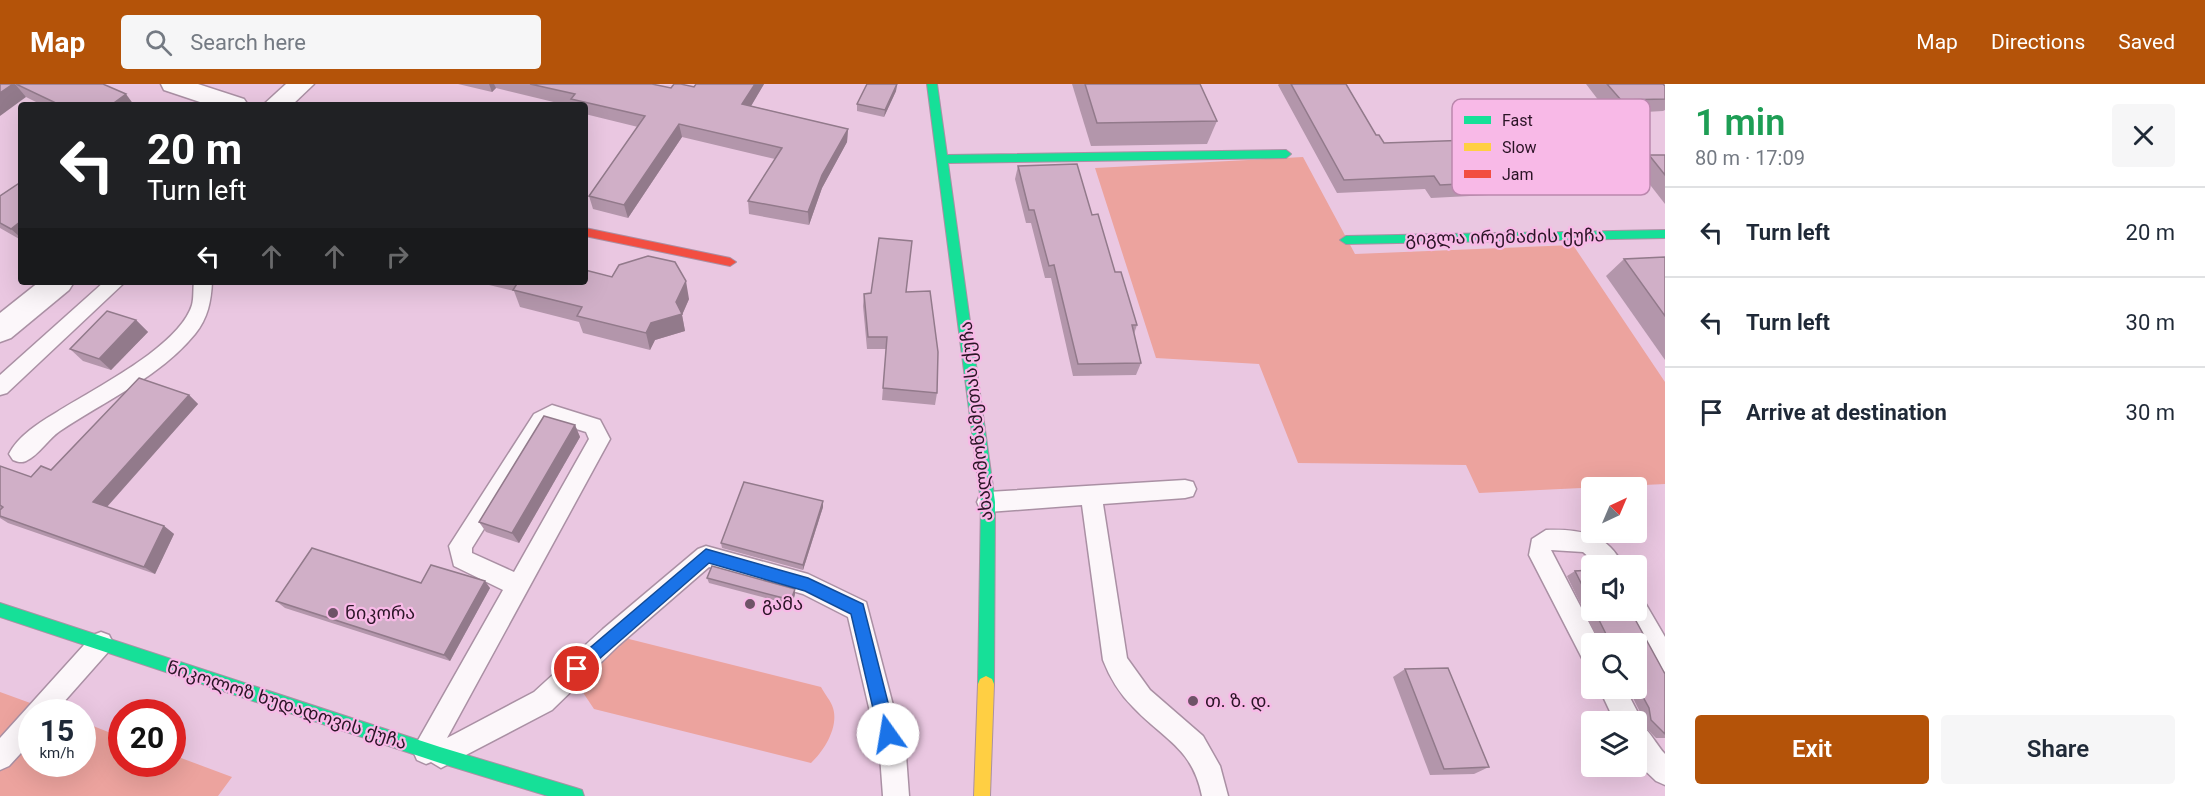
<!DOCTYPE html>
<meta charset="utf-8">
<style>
body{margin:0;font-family:Roboto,"Noto Sans Georgian",sans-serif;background:#f6f6f7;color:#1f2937;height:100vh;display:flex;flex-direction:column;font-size:22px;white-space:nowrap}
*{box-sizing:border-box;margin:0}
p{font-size:20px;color:#747a83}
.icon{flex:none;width:33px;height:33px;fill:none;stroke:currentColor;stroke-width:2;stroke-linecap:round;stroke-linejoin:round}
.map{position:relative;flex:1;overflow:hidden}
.details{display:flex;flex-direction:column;background:#fff;width:540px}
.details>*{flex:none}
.top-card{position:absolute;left:18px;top:18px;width:570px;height:183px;border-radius:6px;box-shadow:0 6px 24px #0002;background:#202124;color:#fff;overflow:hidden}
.needle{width:39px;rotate:44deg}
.controls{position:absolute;left:1581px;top:393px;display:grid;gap:12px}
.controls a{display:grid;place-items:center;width:66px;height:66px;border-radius:6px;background:#fff;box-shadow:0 6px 24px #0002;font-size:30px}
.speed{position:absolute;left:18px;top:615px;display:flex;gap:12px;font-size:30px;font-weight:700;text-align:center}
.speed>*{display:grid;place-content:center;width:78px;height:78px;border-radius:50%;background:#fff;box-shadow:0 6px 24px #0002;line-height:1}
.speed small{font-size:15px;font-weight:400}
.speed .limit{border:9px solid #d22;background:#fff;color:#111}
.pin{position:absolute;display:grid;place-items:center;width:51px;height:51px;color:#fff;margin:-26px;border:3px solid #fff;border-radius:50%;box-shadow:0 2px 6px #0007}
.me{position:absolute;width:66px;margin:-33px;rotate:347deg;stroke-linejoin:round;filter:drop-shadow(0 0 4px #0008)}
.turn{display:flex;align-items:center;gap:21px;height:126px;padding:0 30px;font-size:27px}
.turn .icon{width:78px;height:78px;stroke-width:2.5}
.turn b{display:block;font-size:42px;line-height:51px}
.lanes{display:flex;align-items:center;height:57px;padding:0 30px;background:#0003;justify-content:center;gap:30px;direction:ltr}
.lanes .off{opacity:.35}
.round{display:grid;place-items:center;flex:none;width:63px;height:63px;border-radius:6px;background:#f6f6f7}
.summary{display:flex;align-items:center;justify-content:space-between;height:102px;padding:0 30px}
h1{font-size:36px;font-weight:600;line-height:45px;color:#1e9e55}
.cta{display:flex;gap:12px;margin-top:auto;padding:12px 30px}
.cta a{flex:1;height:69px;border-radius:6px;background:#b45309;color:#fff;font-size:24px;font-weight:600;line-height:69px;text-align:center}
.cta a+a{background:#f6f6f7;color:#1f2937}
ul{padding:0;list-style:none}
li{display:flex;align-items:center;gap:18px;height:90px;padding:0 30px;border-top:2px solid #e0e1e3}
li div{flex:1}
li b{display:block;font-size:22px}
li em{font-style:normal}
header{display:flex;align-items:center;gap:36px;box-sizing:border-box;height:84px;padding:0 30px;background:#b45309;color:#fff}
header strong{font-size:28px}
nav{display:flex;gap:33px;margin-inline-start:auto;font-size:21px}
.search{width:420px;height:54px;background:#f6f6f7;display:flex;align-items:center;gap:15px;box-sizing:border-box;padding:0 21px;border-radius:6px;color:#747a83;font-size:22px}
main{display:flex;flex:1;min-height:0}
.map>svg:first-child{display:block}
</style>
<header>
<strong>Map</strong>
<div class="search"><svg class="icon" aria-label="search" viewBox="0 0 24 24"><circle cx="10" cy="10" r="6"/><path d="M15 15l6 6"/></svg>Search here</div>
<nav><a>Map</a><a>Directions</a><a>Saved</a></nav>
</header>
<main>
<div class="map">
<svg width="1665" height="712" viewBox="0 0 1665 712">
<rect width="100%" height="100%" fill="#eac7e1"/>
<g fill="#eca39e">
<polygon points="1303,73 1355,170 1573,161 1665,298 1665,400 1479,409 1466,381 1298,379 1259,280 1156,274 1095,84"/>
<path d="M625 554 821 603C824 609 831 617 833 624 839 643 824 667 811 679L594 625 584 610 585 592Z"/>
<polygon points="0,608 55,628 32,628 32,680 82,680 83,638 121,653 122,680 172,680 173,671 232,693 218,712 0,712"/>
</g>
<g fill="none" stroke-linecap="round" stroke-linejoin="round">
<defs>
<g id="lane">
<polygon points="104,198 125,198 7,309 0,311 0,291"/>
<path d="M194 198H212C211 217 208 234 195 250 160 293 106 316 60 347 48 355 39 371 26 377 21 379 18 378 13 376L9 370C18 352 40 338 57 328 93 305 179 263 192 221 194 214 193 205 194 198Z"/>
<path d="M552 321 600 336 610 355 447 654 534 608 603 545 698 465 706 462 808 490 866 518 906 671 909 712H883L880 671 848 533 803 510 709 483 619 561 552 626 441 684 431 678 426 680 417 676 413 667 417 658 503 506 454 482 449 462 534 330ZM554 338 586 348 589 355 514 488 472 469V464L548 342Z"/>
<path d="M1185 396 1193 398 1196 405 1193 412 1185 414 1103 420 1127 574 1150 606 1203 652 1220 682 1228 712H1202C1192 663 1164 656 1133 623 1119 609 1110 594 1103 576L1082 421 988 428 980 425 977 418 980 411 988 408Z"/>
<path d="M1546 446C1579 445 1608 449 1623 482H1599L1583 468 1551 466 1600 560H1592V579L1583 576 1529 471 1532 455Z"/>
<polygon points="1636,514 1644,517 1665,553 1665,588 1656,584 1625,526 1636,526"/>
<polygon points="101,548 109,551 113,559 109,567 55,628 32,628 32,657 9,682 0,686 0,654 93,551"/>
<path d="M1599 604H1625L1638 629 1640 641C1650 646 1657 662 1665 670V701L1656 697 1636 678V638H1615Z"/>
</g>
<g id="street">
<polygon points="161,0 198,0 244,15 248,21 209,21 164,6"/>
<polygon points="286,0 314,0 292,21 263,21"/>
<polygon points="39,198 74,198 69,206 11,254 0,258 0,229"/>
</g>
<g id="fast">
<polygon points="927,0 937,0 947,71 1286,66 1291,70 1286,74 948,79 995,418 994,600 992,605 986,608 980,605 978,600 981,418"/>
<polygon points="1665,146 1665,154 1346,160 1340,156 1346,152"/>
<polygon points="0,519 440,663 576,704 582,706 584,712 548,712 440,679 0,533"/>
</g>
<polygon id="slow" points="986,592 992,595 994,600 990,712 974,712 978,600 980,595"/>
<polygon id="jam" points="585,144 730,174 736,178 730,182 585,152"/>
</defs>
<use href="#lane" stroke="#aa90a4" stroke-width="3"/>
<use href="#street" stroke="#aa90a4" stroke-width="3"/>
<use href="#fast" stroke="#aa90a4" stroke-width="2"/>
<use href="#slow" stroke="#aa90a4" stroke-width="2"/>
<use href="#jam" stroke="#aa90a4" stroke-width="2"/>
<use href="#lane" fill="#fcf7fa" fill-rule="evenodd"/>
<use href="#street" fill="#fcf7fa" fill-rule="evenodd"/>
<use href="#fast" fill="#16e098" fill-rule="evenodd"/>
<use href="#slow" fill="#ffcf43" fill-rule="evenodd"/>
<use href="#jam" fill="#f24e42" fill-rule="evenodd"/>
</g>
<g fill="#b396ab">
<polygon points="0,0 103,0 134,21 42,21"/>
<polygon points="458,0 652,0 671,4 764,0 751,22 848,45 847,58 822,104 809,141 749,130 748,117 775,75 682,53 628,134 593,125 589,112 638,43 585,30 585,21 566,21 496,4 492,8"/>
<polygon points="897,0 896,7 884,33 857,27 857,20"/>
<polygon points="1072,0 1200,0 1217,37 1207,60 1091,62"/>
<polygon points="1279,0 1346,0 1376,51 1384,59 1499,98 1489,111 1431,114 1425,105 1337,109 1278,1"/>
<polygon points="1586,0 1663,0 1665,2 1665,26 1663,27 1609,30"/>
<polygon points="1649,71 1665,71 1665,120 1637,84"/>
<polygon points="1018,82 1092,131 1137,241 1134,250 1141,279 1136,291 1073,292 1051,194 1045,194 1031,139 1026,139 1015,95"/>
<polygon points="21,98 21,156 0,144 0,112"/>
<polygon points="1665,173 1665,276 1606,192 1624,175"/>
<polygon points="487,198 585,198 689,215 682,231 685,247 655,256 650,266 583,249 579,238 520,223 514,207 489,201"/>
<polygon points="906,208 937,309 935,321 882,316 886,265 867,265 863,222 864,210"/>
<polygon points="136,236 148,248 111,286 83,277 70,265"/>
<polygon points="189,311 198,320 107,423 164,442 174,450 155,490 8,439 0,434 0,426 1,425 0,425 0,382 31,393 51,386"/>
<polygon points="575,341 580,353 519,459 486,448 479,438"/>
<polygon points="823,417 823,423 803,486 722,464 721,459"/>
<polygon points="1592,486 1592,526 1630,526 1665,590 1665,654 1656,654 1642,640 1640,628 1628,604 1636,604 1636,560 1600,560 1567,492 1575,487"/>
<polygon points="707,494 795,505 795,510 792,521 709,499"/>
<polygon points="421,499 490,504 450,577 285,524 276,517"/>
<polygon points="1405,585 1489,683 1474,690 1430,691 1393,593"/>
</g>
<g fill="#927a8b">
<polygon points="13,0 15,0 26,13 0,32 0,9"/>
<polygon points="489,0 494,0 496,4 492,8"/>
<polygon points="755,0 764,0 744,34 742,20"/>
<polygon points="897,0 896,7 884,33 885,26"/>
<polygon points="126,10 134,21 111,21"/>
<polygon points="679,40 682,53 628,134 624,121"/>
<polygon points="848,45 847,58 822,104 809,141 808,128 822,91"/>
<polygon points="21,137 21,154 11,145"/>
<polygon points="686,197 689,215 682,231 685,247 655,256 650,266 646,249 651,239 676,218"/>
<polygon points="136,236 148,248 111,286 99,275"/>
<polygon points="189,311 198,320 104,426 93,418"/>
<polygon points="575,341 580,353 519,459 512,449"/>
<polygon points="823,417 823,423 803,486 803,481"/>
<polygon points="164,442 174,450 155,490 144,483"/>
<polygon points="485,497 490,504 450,577 444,571"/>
<polygon points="795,505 795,510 792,521 791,516"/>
</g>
<g fill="#d0afc7" stroke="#927a8b" stroke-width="1.5">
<polygon points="0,0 13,0 0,9"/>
<polygon points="16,0 103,0 126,10 111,21 60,21"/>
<polygon points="530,0 652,0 671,4 674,0 681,0 694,3 696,0 755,0 742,20 848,45 822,91 808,128 748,117 782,64 679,40 624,121 589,112 645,32 571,15 575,10"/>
<polygon points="867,0 897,0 885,26 857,20"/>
<polygon points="1085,0 1200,0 1217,37 1097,39"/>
<polygon points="1291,0 1346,0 1376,51 1379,51 1384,59 1471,56 1499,98 1440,101 1434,92 1344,96"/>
<polygon points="1607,0 1663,0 1665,2 1665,15 1621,16"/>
<polygon points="1649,71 1665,71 1665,91"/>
<polygon points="1077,80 1092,131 1098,130 1115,188 1121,188 1137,241 1132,241 1141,279 1078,280 1054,181 1049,182 1034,126 1029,126 1018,82"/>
<polygon points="21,98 21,137 11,145 0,139 0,112"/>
<polygon points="879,154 912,157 906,208 930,207 938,268 937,309 883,304 887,253 868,253 864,210 871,209"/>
<polygon points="648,172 675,178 686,197 676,218 682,230 651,239 646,249 577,232 582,223 513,206 518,198 585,198 585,186 612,193 619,181"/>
<polygon points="1665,173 1665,232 1624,175"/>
<polygon points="107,227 136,236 99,275 70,265"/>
<polygon points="139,294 189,311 93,418 164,442 144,483 0,432 0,426 3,423 0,421 0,382 31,393 41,382 51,386"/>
<polygon points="544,332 575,341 512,449 479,438"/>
<polygon points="744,398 823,417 803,481 721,459"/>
<polygon points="312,464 421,499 431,481 485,497 444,571 276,517"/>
<polygon points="712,482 795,505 791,516 707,494"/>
<polygon points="1592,486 1592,521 1575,487"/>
<polygon points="1594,526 1630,526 1665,590 1665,650 1651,636 1649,624 1636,600 1636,560 1611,560"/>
<polygon points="1448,584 1489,683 1444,685 1405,585"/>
</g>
<polygon fill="#1a73e8" stroke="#114b97" stroke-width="1.5" points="706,465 808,494 863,520 896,650 894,656 888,659 882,656 879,650 851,530 805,507 709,479 582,590 577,593 571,590 569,585 571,580"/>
<g fill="#6e5367" stroke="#f8b9e7" stroke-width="2">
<circle cx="750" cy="520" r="6"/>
<circle cx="333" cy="529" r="6"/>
<circle cx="1193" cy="617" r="6"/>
</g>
<g text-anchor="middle" stroke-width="4.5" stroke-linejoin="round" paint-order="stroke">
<g font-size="18" fill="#2b1426" stroke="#f8b9e7">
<text transform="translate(1505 153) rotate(-1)" y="6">გიგლა ირემაძის ქუჩა</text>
<text transform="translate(976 337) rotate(-96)" y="6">ახალმოწამეთას ქუჩა</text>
<text transform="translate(287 621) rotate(18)" y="6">ნიკოლოზ ხუდადოვის ქუჩა</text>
</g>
<g font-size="18" fill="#2b1426" stroke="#f8b9e7" text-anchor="start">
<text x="762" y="526">გამა</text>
<text x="345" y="535">ნიკორა</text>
<text x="1205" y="623">თ. ზ. დ.</text>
</g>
</g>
<rect x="1452" y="15" width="198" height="96" rx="9" fill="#f8b9e7" stroke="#ba88ad" stroke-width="1.5"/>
<rect x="1464" y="32" width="27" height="8" fill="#16e098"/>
<rect x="1464" y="59" width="27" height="8" fill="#ffcf43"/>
<rect x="1464" y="86" width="27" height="8" fill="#f24e42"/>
<g font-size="16" fill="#2b1426">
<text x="1502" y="42">Fast</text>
<text x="1502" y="69">Slow</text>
<text x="1502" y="96">Jam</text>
</g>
</svg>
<div class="controls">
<a><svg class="needle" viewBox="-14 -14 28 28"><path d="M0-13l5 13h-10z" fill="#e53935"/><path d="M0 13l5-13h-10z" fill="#747a83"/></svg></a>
<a><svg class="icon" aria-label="sound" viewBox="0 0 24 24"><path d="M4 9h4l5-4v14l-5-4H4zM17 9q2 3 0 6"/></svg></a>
<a><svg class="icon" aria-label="search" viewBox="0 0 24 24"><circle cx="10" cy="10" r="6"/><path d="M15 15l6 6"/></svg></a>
<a><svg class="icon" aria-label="layers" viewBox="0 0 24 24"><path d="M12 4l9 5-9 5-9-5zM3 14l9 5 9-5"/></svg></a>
</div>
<div class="speed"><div>15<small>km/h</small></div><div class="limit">20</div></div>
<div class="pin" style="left:577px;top:585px;background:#d93025"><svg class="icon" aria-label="arrive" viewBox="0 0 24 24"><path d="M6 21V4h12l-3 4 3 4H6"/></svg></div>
<svg class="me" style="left:888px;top:650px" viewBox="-20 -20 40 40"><circle r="19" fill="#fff"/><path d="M0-13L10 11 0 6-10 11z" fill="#1a73e8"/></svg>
<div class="top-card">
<div class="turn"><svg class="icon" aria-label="left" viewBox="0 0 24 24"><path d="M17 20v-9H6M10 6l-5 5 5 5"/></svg><div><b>20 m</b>Turn left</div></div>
<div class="lanes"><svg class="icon" aria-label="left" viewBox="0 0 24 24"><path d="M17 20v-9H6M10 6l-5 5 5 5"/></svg><svg class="icon off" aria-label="ahead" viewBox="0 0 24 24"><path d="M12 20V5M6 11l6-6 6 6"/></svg><svg class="icon off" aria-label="ahead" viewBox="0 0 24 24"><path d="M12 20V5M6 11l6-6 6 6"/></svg><svg class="icon off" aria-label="right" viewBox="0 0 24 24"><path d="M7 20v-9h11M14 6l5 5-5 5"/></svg></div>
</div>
</div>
<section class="details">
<div class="summary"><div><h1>1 min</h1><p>80 m · 17:09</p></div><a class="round"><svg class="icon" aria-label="close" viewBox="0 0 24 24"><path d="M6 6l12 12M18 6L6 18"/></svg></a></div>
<ul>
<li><svg class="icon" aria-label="left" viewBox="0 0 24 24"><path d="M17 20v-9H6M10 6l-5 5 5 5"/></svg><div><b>Turn left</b></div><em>20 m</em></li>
<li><svg class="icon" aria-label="left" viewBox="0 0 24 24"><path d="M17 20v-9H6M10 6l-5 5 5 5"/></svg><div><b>Turn left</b></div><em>30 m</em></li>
<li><svg class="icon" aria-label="arrive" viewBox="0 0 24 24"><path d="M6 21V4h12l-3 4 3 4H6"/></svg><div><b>Arrive at destination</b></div><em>30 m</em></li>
</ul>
<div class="cta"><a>Exit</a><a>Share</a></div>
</section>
</main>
